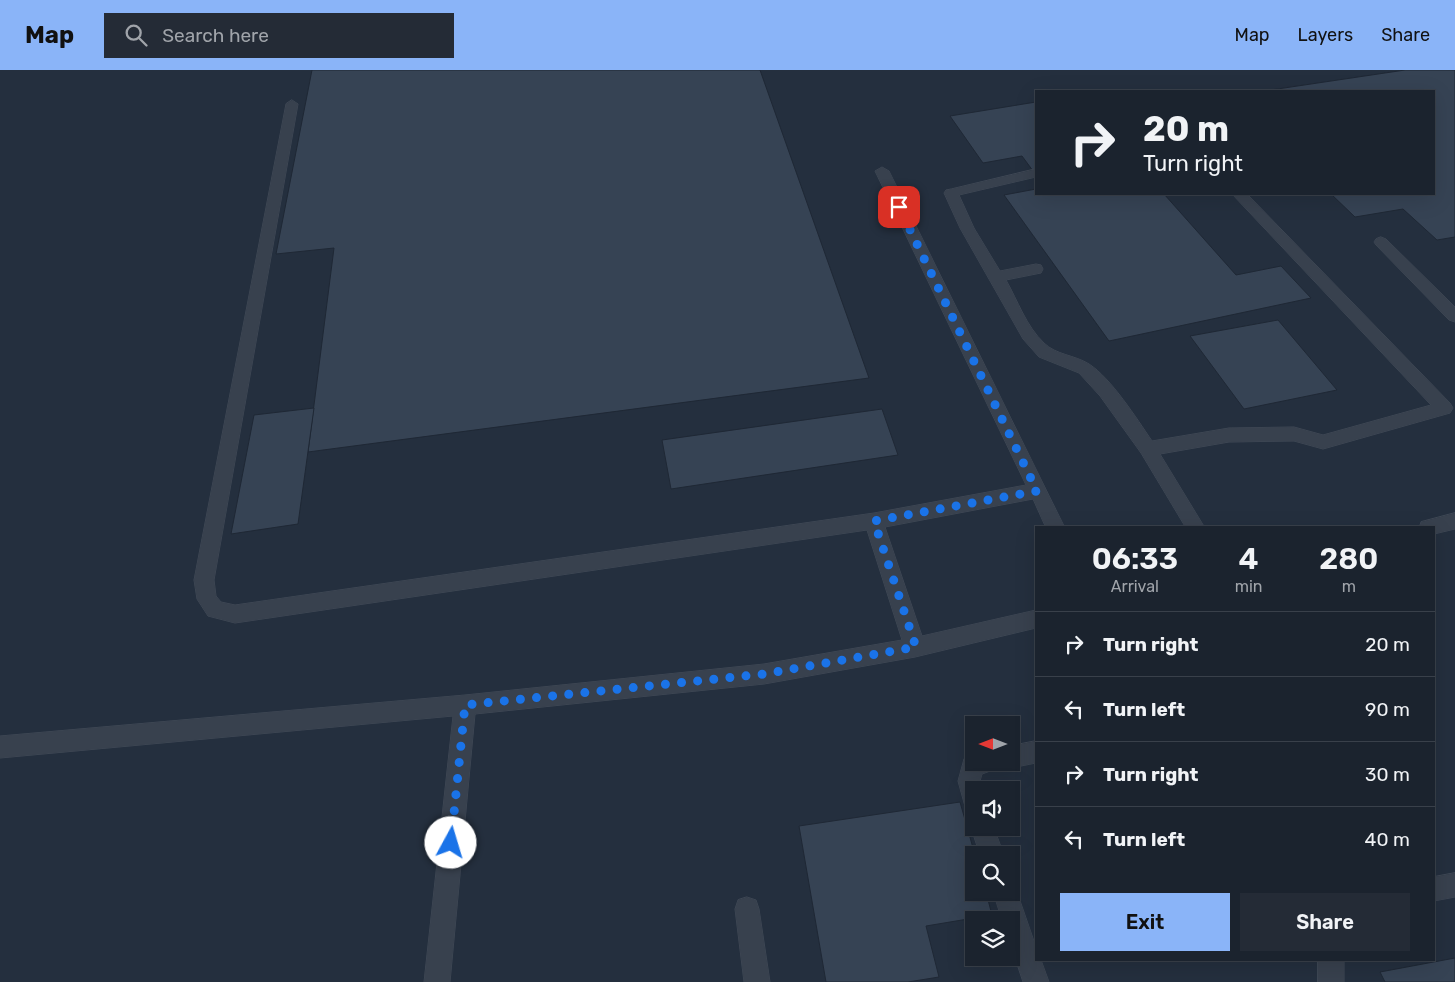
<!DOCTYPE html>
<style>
body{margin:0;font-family:Rubik,sans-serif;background:#242b36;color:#f1f3f6;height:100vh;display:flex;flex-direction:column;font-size:19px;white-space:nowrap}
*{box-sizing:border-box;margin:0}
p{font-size:16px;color:#a0a4aa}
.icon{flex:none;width:28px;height:28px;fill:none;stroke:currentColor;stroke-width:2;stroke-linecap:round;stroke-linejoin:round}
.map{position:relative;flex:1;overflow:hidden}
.panel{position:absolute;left:1035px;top:456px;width:400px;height:435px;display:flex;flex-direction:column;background:#1b232e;border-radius:0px;box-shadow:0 5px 20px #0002,0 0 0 1px #39404a}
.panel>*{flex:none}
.top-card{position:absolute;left:1035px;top:20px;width:400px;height:105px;border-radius:0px;box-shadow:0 5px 20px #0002,0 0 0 1px #39404a;background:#1b232e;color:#f1f3f6;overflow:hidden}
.needle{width:32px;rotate:270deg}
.buttons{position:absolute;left:965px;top:646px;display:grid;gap:10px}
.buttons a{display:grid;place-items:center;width:55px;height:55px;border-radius:0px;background:#1b232e;box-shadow:0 5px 20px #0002,0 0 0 1px #39404a;font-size:25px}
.pin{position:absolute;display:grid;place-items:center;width:42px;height:42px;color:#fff;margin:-21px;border-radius:10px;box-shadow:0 2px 8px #0006}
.me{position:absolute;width:55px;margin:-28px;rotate:6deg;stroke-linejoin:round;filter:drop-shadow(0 0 4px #0008)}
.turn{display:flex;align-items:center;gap:18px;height:105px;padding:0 25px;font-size:22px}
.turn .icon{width:65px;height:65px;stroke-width:2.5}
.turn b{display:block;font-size:35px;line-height:42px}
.eta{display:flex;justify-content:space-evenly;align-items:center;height:85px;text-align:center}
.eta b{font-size:30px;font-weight:600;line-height:35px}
.action{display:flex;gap:10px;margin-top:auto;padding:10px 25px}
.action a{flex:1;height:58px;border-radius:0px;background:#8ab4f8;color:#111;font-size:20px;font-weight:600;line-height:58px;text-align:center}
.action a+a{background:#242b36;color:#f1f3f6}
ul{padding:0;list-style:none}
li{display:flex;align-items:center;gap:15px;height:65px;padding:0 25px;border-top:1px solid #39404a}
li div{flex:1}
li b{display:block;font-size:19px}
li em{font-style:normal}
header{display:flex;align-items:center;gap:30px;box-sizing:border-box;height:70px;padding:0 25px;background:#8ab4f8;color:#111}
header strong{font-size:24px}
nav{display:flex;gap:28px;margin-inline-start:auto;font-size:18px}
.search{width:350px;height:45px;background:#242b36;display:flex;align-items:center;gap:12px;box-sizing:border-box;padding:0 18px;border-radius:0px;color:#a0a4aa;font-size:19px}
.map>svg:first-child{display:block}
</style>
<header>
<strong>Map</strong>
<div class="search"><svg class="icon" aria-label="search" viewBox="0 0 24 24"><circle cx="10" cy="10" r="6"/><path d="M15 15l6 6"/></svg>Search here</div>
<nav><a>Map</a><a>Layers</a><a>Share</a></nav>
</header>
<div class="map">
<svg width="1455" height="912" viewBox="0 0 1455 912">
<rect width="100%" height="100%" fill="#242f3e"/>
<g fill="#364354" stroke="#1f2835">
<polygon points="312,0 760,0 869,308 308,382 334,178 276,184"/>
<polygon points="1405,0 1455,0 1455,167 1437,170 1403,139 1355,147 1331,124 1434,124 1434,21 1264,21"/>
<polygon points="1036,32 1036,105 1022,86 983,93 950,46"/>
<polygon points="1036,119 1036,124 1164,124 1236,205 1281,196 1311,228 1109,271 1004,125"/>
<polygon points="1278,250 1337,320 1244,339 1190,266"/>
<polygon points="314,338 298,454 231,464 254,345"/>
<polygon points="882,339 898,385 671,419 662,370"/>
<polygon points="960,732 975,785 974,785 974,822 986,822 992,845 926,856 939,907 908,912 826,912 799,756"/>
<polygon points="1455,888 1455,912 1385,912 1380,902"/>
</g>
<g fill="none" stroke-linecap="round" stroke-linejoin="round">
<defs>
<g id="service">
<polygon points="292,30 298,34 214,510 216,526 221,532 235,535 874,443 1026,415 875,101 882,97 889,101 1065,458 1046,458 1033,429 885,457 922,566 1036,540 1036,558 915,587 764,614 475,644 450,912 424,912 453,646 0,688 0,666 465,625 764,594 902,570 867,460 235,553 208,546 197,529 194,510 286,34"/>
<path d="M1036 99V107L959 125 974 158 1000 201 1036 194 1041 195 1043 199 1041 203 1006 210C1018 231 1026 256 1044 273 1056 285 1075 285 1089 294 1111 308 1137 349 1152 371L1229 358 1294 357 1323 365 1431 335 1232 124H1247L1450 333 1453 338 1450 343 1323 379 1294 371 1229 372 1160 384 1205 458H1186L1141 383 1100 326 1079 303 1039 287 1023 269 960 158 944 123 946 120 951 119Z"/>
<polygon points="1381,167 1386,169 1455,237 1455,252 1449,250 1376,175 1374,172 1376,169"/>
<polygon points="1455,443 1455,459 1434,464 1434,458 1419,458 1421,452"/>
<polygon points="1036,671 1036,693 1011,698 1003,695 1002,692 1011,692 1011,676"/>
<polygon points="974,685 974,692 996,692 993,700 982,704 980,711 982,720 974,720 974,743 966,740 958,711 964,689"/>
<polygon points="974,752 974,758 994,758 1004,785 980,785 971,758"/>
<polygon points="1455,803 1455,827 1434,831 1434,807"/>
<polygon points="1011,813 1017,822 1036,877 1036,890 1041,890 1049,912 1023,912 1011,876 1011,850 1002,850 993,822 1011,822"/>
<polygon points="747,827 756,830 759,839 770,912 744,912 735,839 738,830"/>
<rect x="1318" y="890" width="26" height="22"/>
</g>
</defs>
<use href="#service" stroke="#414a57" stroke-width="1"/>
<use href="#service" fill="#38414e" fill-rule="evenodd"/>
</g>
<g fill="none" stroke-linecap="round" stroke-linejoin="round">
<polyline stroke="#1a73e8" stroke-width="9" stroke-dasharray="0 16.2" points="451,773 465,635 764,604 916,577 874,451 1037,421 899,137"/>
</g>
</svg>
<div class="buttons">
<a><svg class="needle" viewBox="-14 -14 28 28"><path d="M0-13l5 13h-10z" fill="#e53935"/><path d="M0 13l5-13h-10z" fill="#a0a4aa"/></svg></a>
<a><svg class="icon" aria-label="sound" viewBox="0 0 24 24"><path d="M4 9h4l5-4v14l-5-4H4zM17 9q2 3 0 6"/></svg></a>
<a><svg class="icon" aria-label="search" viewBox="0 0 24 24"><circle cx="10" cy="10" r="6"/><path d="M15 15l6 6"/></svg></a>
<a><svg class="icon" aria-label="layers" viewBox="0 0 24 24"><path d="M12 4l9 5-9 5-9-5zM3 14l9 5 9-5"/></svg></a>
</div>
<div class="pin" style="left:899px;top:137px;background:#d93025"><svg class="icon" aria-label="arrive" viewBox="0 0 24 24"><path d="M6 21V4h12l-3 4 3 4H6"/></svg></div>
<svg class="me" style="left:451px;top:773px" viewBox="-20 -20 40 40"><circle r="19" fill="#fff"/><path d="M0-13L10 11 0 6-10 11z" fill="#1a73e8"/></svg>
<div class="top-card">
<div class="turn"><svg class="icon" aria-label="right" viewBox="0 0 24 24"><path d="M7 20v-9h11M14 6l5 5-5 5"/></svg><div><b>20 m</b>Turn right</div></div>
</div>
<section class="panel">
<div class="eta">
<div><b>06:33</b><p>Arrival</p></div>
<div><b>4</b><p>min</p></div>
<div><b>280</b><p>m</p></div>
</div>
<ul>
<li><svg class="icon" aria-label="right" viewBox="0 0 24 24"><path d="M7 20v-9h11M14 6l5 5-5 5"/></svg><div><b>Turn right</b></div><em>20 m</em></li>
<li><svg class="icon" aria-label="left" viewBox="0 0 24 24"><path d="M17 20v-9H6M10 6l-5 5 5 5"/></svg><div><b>Turn left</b></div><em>90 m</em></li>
<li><svg class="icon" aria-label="right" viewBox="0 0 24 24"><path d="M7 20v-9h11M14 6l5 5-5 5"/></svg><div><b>Turn right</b></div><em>30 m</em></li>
<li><svg class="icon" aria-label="left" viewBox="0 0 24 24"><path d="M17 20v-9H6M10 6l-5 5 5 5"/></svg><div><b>Turn left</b></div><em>40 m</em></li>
</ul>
<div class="action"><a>Exit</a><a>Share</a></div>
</section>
</div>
